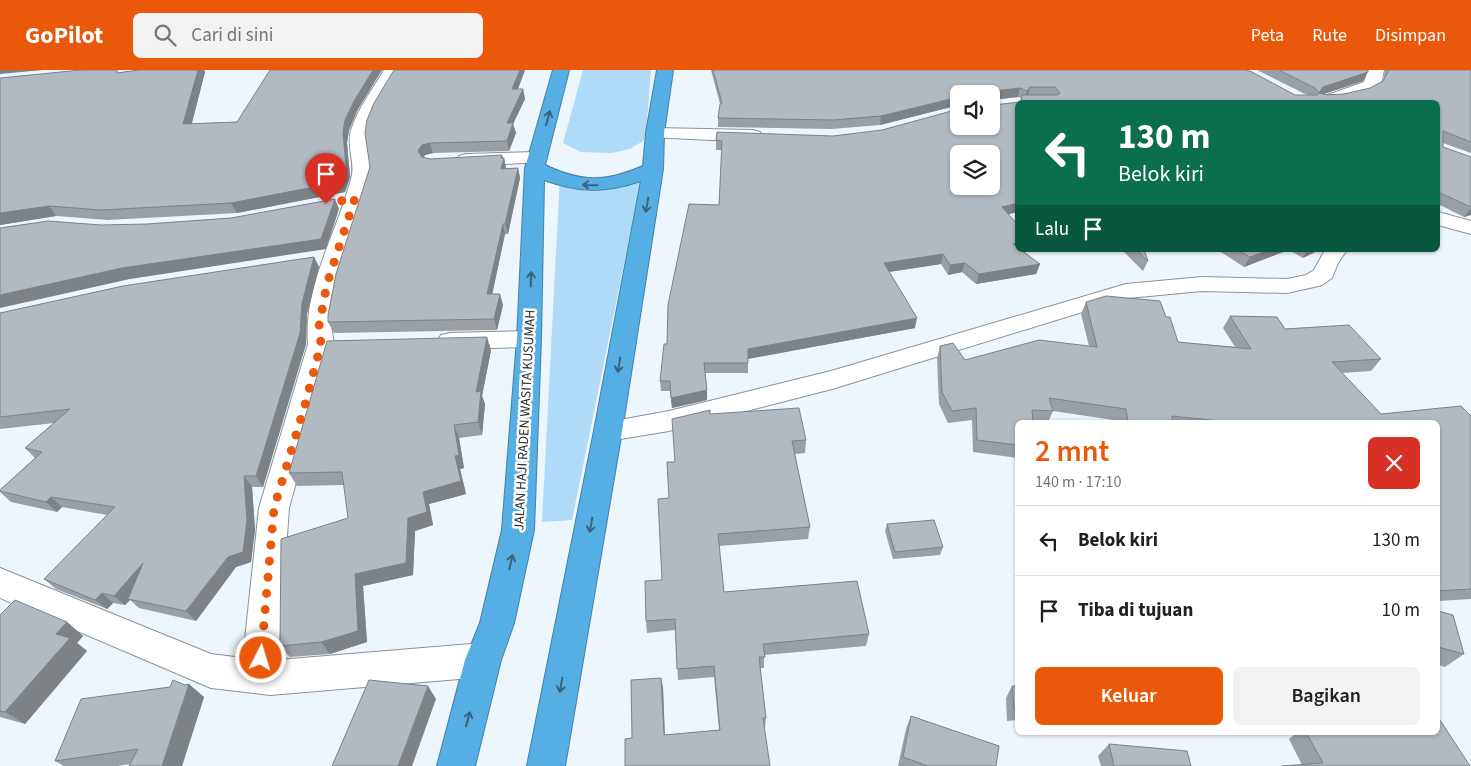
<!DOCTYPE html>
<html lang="id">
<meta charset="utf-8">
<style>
body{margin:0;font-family:"Source Sans 3",sans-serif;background:#f2f2f2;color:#202124;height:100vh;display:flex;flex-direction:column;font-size:19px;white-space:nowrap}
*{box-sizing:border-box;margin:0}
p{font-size:16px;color:#757577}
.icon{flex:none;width:28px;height:28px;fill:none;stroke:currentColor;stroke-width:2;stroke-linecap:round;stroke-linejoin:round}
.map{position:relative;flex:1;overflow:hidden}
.sheet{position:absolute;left:1015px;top:350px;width:425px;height:315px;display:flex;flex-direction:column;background:#fff;border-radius:8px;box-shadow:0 1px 4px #0004}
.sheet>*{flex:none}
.guide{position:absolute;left:1015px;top:30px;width:425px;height:152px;border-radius:8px;box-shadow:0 1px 4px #0004;background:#0b6e4f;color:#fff;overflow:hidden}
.fabs{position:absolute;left:950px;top:15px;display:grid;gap:10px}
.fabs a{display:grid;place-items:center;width:50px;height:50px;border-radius:8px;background:#fff;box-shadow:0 1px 4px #0004;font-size:25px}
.pin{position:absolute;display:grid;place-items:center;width:42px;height:42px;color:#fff;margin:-51px -21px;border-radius:50% 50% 50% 0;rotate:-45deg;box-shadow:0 0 5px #0007}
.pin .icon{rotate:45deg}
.me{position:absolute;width:55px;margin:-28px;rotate:5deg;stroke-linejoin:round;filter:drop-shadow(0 0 4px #0008)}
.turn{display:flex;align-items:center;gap:18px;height:105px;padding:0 20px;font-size:22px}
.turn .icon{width:65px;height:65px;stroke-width:2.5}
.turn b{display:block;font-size:35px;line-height:42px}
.then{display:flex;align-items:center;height:48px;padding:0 20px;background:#0003;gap:10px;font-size:19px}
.round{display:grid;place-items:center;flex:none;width:52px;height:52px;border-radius:8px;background:#f2f2f2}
.head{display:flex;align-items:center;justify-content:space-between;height:85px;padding:0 20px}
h1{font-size:30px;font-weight:600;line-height:38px;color:#ea580c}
.cta{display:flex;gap:10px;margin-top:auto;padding:10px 20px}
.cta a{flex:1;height:58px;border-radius:8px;background:#ea580c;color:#fff;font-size:20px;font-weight:600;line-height:58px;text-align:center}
.cta a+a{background:#f2f2f2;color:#202124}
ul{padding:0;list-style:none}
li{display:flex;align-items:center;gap:15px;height:70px;padding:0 20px;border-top:1px solid #e0e0e0}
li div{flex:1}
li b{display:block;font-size:19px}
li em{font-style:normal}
header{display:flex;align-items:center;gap:30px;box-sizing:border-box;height:70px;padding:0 25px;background:#ea580c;color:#fff}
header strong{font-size:24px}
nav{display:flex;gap:28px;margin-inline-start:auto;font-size:18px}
.search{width:350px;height:45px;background:#f2f2f2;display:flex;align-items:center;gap:12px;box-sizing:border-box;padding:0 18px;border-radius:8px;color:#757577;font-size:19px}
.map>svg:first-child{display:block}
</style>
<header>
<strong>GoPilot</strong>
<div class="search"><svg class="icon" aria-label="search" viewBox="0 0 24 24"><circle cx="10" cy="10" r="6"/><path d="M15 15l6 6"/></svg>Cari di sini</div>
<nav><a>Peta</a><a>Rute</a><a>Disimpan</a></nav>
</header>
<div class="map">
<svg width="1471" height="696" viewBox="0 0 1471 696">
<rect width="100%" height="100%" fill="#ecf6fc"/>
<g fill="#afdaf8">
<polygon points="583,0 651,0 646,62 643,71 630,79 611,83 581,82 563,73"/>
<polygon points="643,100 572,450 542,452 560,105 586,110 602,109"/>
</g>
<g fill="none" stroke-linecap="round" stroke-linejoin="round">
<defs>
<g id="street">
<path d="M384 0H400L376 42 369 60 367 73 372 107 339 214 331 256 334 274 289 438 278 590 483 573 495 578 501 590 495 602 483 607 270 625 211 618 0 528V498L211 584 243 588 259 438 308 274C303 217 337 163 351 109 356 93 346 77 351 60 358 38 373 19 384 0Z"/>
<path d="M1368 0H1384C1383 6 1382 14 1377 18 1365 29 1331 34 1316 32L1319 28 1364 12Z"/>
<polygon points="655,58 753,60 760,62 762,66 760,70 753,72 649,67 646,63 649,59"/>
<polygon points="537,82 544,84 547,88 544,92 466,96 459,94 456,90 459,86 466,84"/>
<polygon points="1438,142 1471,151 1471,164 1438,155"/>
<polygon points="1325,180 1347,180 1338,193 1332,208 1322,215 1314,217 1287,223 1202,221 1128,228 832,319 669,361 608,371 598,368 594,361 598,354 669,341 831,301 1126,214 1202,207 1287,209 1306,205 1314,200"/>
<polygon points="529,261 538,263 541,269 538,275 529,277 450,279 441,277 437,271 441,265 450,263"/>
</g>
<path id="highway" d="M553 0H569L545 95C582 113 606 112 643 96L646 63 657 0H673L664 63 663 99 622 361 565 696H527L594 361 641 111C605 123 580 123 544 110L541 269 534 460 514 553 501 590 475 696H437L465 590 480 553 502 460 517 269 525 98Z"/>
</defs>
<use href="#street" stroke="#899297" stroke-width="2"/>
<use href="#highway" stroke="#4682a5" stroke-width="2"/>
<use href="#street" fill="#fff" fill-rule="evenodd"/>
<use href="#highway" fill="#55aee4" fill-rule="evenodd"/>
</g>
<g fill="#98a0a5" fill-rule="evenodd">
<polygon points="139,0 204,0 205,2 191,54 237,52 357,41 349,60 347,73 350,107 345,122 237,143 108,150 56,146 0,155 122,2"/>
<polygon points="394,0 525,0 518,19 523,19 525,29 513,54 516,63 509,81 433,83 425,85 424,87 430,89 502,85 503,88 504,88 506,98 518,98 520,108 508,164 505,164 492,224 503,235 497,260 334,263 328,252 370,97"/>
<path d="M711 0H1246L1295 25H1307L1257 0H1368L1363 11 1323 24 1327 25 1344 24 1370 18 1383 11 1385 0H1471V83L1443 73V77L1471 87V145L1464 147 1438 134V32H1018V142L1009 144 1028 181 1023 182 1040 194 1036 204 976 214 962 202 948 205 941 194 889 202 915 258 748 289V303H705L707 330 672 338 670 321H661L660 311 667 274 719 135 722 80H716V70L833 66 991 56 959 24V35L880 55 832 59 718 57V48L720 34ZM1018 27 1021 28 1020 32 993 35 991 33 992 30Z"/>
<polygon points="1122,180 1144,180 1148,191 1143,201"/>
<polygon points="1218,180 1288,180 1244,197"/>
<polygon points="1289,180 1319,180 1303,188"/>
<polygon points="314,187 319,197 307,244 306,274 263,417 252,417 255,460 251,492 236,497 196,551 139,538 130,530 125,535 113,533 107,539 56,519 44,509 107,445 62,437 57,442 11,432 0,422 0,420 35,388 25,378 54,353 0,359 0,243"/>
<polygon points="1086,232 1166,247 1178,272 1235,277 1223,258 1230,246 1285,259 1381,289 1371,301 1342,303 1381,344 1471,346 1471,529 1438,531 1438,352 1120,352 1120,351 1053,341 1048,352 1018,352 1018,388 973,382 972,350 948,353 939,334 937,289 940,276 965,290 1089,276 1081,244"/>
<polygon points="491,280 482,326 485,334 482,365 459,368 464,398 460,399 466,424 429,434 433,455 415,461 413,505 363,516 367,572 330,584 290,587 280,576 348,448 344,415 297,416 289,403"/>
<polygon points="710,344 806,370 805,383 795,384 810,457 808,469 719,476 724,522 869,564 866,576 764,585 764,598 760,598 766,648 765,658 632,668 661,608 663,618 665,665 719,660 714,607 678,610 675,560 647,563 646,551 662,510 669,428 675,392"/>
<polygon points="887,454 943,477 940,485 893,489 885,461"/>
<polygon points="1438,541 1464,584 1445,597 1438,595"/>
<polygon points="0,545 67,552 83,566 77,573 87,581 25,654 0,647"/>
<polygon points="1012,616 1018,616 1018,650 1007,651 1006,628"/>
<polygon points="204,627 182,696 129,696 130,694 118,696 64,696 55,691"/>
<polygon points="911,646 996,696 898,696 906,659"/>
<polygon points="1297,662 1438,662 1470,696 1302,695 1289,669"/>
<polygon points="1109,674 1191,696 1101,696 1098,686"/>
</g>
<g fill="#7c8286">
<polygon points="0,0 43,0 0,4"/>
<polygon points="198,0 204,0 205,2 189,65 183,54"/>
<polygon points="373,0 382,0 357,41 349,60 347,73 350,107 345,122 237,143 231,133 345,50 354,31"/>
<polygon points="520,0 525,0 514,29 512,19"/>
<polygon points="1368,2 1363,11 1318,26 1319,23 1323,17"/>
<polygon points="1030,17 1028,26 1025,29 1027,21"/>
<polygon points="1020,18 1018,27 991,30 993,21"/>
<polygon points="523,19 525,29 513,54 516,63 509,81 507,71 507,53"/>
<polygon points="959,27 959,35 880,55 881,46"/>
<polygon points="430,73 433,83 425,85 421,91 418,81 422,75"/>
<polygon points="502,85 503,91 504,88 506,98 501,99 501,88"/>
<polygon points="518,98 520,108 508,164 505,154"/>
<polygon points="335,129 339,139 326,179 130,209 0,238 0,225"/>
<polygon points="1018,133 1018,142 1000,146 1002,137"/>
<polygon points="49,136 56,146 0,155 0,143"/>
<polygon points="1471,138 1471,145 1464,147"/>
<polygon points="503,154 505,164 490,235 487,224"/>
<polygon points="1018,173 1018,180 1029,180 1028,181 1010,184 1013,174"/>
<polygon points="1269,180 1288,180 1244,197 1250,187"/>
<polygon points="1307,180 1319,180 1303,188"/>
<polygon points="943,184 941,194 882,203 884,193"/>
<polygon points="314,187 319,197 307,244 306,274 263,417 256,406"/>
<polygon points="965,193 962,202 948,205 950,195"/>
<polygon points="1040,194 1036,204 976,214 979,204"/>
<polygon points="500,224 503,235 497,260 494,249"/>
<polygon points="917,248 915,258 747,289 748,279"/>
<polygon points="487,267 491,280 482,326 485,334 482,365 478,352 476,322"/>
<polygon points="707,320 707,330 672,338 671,328"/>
<polygon points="454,355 459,368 464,398 460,399 466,424 429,434 433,455 415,461 413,505 363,516 367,572 330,584 321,572 355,504 408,448 423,422 455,386"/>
<polygon points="244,406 252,417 255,460 251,492 236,497 196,551 186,541"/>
<polygon points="51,427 62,437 57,442 46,432"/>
<polygon points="143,493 128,529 130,530 125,535 114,526"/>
<polygon points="102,523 113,533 107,539 95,530"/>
<polygon points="67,552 83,566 77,573 87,581 25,654 5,642 56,564"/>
<polygon points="661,608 663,618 665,675 664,665"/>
<polygon points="189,614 204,627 182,696 162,696"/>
<polygon points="428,616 436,629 412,696 398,696"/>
</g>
<g fill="#b1bac0" stroke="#7c8286" fill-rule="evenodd">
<polygon points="81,0 117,0 117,3 139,0 198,0 183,54 237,52 270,0 373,0 354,31 345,50 343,63 346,96 340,112 231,133 101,140 49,136 0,143 0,8"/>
<polygon points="394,0 520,0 512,19 523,19 507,53 513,53 507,71 430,73 422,75 418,81 422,87 430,89 502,85 501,88 504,88 501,99 518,98 505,154 503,154 487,224 500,224 494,249 328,252 328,245 336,204 370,97 365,63 367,50 374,33"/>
<path d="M713 0H1246L1252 2 1295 25H1317L1319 23 1315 18 1279 0H1368V2L1323 17 1319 23 1327 25 1344 24 1370 18 1383 11 1389 0H1471V72L1443 61V77L1471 87V137L1438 122V32H1018V133L1002 137 1018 155V173L1013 174 1018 177V180H1021L1040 194 979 204 965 193 950 195 943 184 884 193 917 248 748 279V293H704L707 320 671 328 670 311H660L664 274H667L668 235 689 134 719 135 722 71 716 70 717 62 833 66 882 60 959 39V56H991V24H959V27L881 46 833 50 718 48 720 34 722 33ZM1030 17H1055L1060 23 1058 25H1022L1021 32 993 35 991 33 993 21 1020 18 1027 21ZM959 84H991V116H959Z"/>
<polygon points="335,129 321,169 122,198 0,225 0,158 48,151 101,155 147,154 231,148"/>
<polygon points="1137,180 1144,180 1148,191"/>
<polygon points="1238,180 1269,180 1250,187"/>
<polygon points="314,187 302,233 300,263 256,406 244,406 247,450 243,482 228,487 186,541 128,529 143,493 114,526 102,523 95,530 44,509 115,437 51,427 46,432 0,421 0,420 42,382 25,378 70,339 0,347 0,243 123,216"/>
<polygon points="1106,226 1160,231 1166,247 1170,247 1178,272 1251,279 1230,246 1277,247 1285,259 1349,255 1381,289 1332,292 1381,344 1461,336 1471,346 1471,519 1438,521 1438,352 1230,352 1172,346 1173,352 1128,352 1126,339 1049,328 1053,341 1032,340 1033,352 1018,352 1018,375 977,370 976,338 952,341 942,322 940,276 953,273 965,290 1039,270 1097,277 1086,232"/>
<polygon points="487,267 476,322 481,321 478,352 454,355 459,385 455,386 461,411 423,422 427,442 408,448 406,493 355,504 358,561 321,572 280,576 281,469 348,448 342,402 289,403 327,271"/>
<polygon points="799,338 806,370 792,371 810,457 718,464 724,522 857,511 869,564 763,574 765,587 759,587 766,648 763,648 770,696 625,696 625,669 632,668 631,610 661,608 664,665 720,660 714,596 677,599 675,549 646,551 645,511 662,510 658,429 669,428 667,392 675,392 672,349 710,340 710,344"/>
<polygon points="934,450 943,477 895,482 887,454"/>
<polygon points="15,530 67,552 56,564 70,568 5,642 0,641 0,545"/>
<polygon points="1438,541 1453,545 1464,584 1438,577"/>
<polygon points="173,610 185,615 189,614 162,696 129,696 138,679 55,691 81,629 170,617"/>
<polygon points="369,610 428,616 398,696 332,696"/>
<polygon points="1012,616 1018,616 1018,639 1014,639"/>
<polygon points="911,646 999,676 996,696 928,696 903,687"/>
<polygon points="1438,647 1470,696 1282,696 1323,693 1306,662 1438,662"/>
<polygon points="1109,674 1187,681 1191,696 1114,696"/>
</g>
<defs><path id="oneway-shaft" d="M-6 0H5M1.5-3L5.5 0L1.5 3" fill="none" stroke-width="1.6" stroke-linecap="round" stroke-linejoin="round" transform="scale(1.25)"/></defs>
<g stroke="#3c6279">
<use href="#oneway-shaft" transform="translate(548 48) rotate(-75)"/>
<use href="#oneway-shaft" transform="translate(590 115) rotate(-179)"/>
<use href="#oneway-shaft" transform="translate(647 135) rotate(100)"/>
<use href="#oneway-shaft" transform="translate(531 209) rotate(-88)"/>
<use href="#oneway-shaft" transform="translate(619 295) rotate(100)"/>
<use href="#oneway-shaft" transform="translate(591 455) rotate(100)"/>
<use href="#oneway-shaft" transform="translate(511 492) rotate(-77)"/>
<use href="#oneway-shaft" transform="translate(561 615) rotate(100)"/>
<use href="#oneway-shaft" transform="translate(468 649) rotate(-75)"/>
</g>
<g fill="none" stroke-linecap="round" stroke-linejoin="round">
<polyline stroke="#ea580c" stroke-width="9" stroke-dasharray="0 16.2" points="261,588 274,438 305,335 321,274 319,256 327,214 355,128 326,134"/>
</g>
<g text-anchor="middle" stroke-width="5" stroke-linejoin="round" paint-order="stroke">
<g font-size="14" fill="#2b2f31" stroke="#fff">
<text transform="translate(524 350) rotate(-87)" y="5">JALAN HAJI RADEN WASITA KUSUMAH</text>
</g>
</g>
</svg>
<div class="fabs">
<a><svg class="icon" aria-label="sound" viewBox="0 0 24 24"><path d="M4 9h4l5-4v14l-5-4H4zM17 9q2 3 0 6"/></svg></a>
<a><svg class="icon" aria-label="layers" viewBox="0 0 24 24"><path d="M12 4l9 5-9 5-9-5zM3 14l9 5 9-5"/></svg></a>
</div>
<div class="pin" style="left:326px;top:134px;background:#d93025"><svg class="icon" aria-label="arrive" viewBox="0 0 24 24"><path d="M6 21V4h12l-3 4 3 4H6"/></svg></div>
<svg class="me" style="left:261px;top:588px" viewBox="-20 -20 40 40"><circle r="17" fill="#ea580c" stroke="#fff" stroke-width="3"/><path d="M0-11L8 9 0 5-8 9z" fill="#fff"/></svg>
<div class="guide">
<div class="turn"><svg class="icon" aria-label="left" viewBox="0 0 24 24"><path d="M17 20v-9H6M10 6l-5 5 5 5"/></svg><div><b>130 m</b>Belok kiri</div></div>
<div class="then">Lalu<svg class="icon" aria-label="arrive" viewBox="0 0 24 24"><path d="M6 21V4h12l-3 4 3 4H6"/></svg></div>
</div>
<section class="sheet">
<div class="head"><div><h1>2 mnt</h1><p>140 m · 17:10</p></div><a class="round" style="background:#d93025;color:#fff"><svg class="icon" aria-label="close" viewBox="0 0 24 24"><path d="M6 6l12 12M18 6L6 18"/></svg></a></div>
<ul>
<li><svg class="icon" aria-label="left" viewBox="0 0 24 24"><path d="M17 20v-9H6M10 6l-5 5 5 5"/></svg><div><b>Belok kiri</b></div><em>130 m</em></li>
<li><svg class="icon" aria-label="arrive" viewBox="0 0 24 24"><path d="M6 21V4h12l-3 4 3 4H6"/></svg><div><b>Tiba di tujuan</b></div><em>10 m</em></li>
</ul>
<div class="cta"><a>Keluar</a><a>Bagikan</a></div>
</section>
</div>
